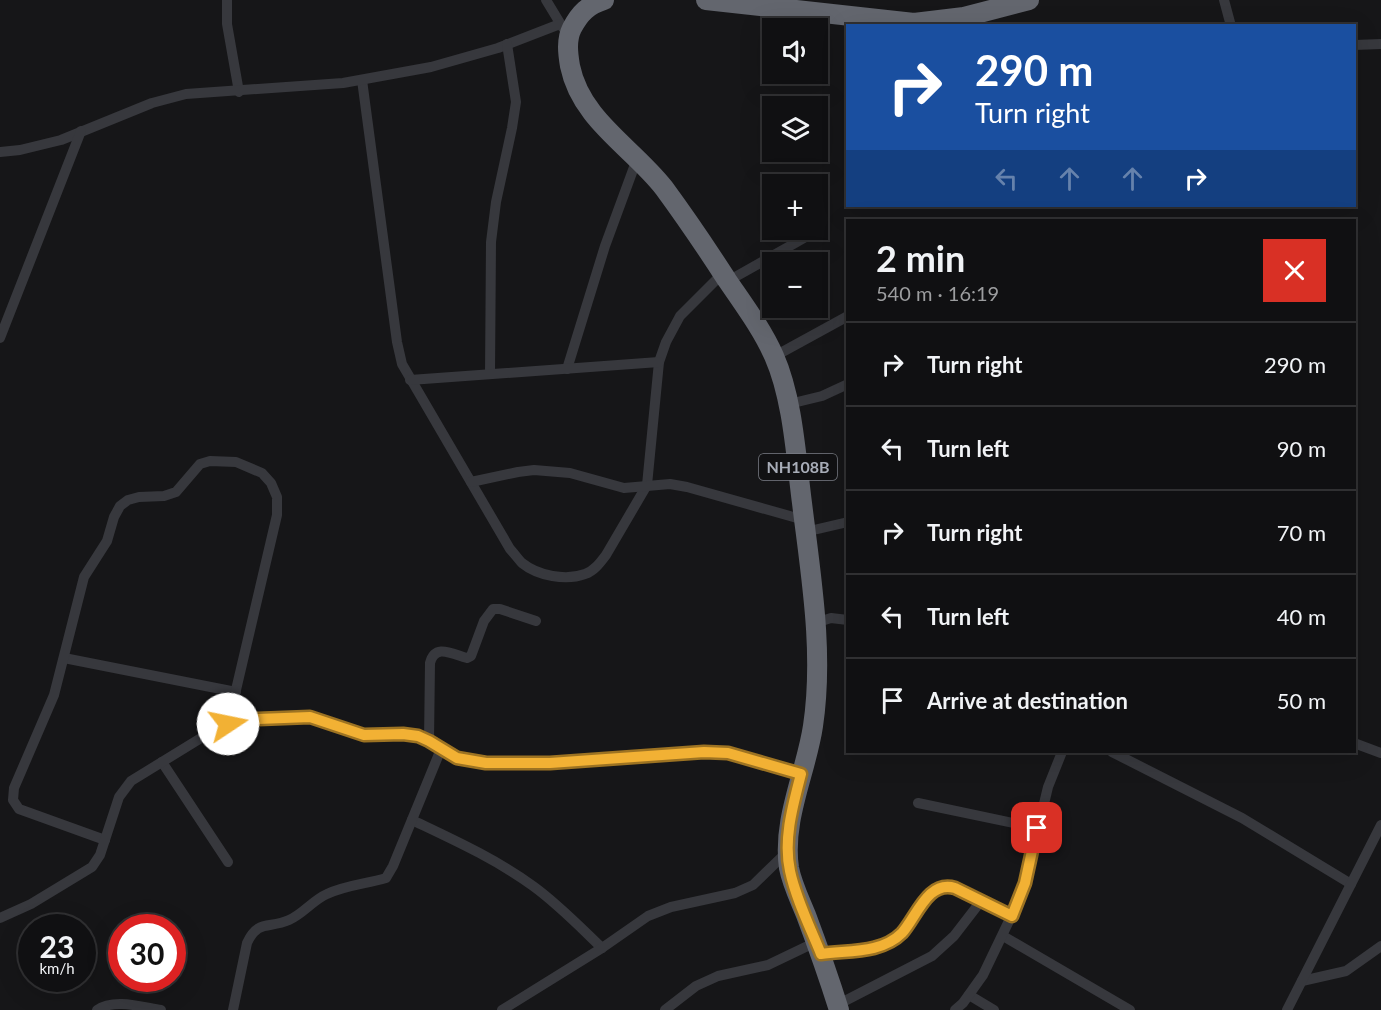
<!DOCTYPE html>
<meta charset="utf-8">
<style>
body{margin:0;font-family:Lato,sans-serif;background:#1e1e20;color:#f1f3f6;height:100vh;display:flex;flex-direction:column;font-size:22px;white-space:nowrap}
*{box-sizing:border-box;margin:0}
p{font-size:20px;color:#9c9d9f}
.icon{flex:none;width:33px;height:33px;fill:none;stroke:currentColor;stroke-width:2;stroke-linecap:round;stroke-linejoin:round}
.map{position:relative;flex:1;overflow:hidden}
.side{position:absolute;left:846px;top:219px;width:510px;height:534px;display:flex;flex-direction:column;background:#101012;border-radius:0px;box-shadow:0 6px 24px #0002,0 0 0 2px #303032}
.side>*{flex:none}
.banner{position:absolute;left:846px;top:24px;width:510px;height:183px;border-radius:0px;box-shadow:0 6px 24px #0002,0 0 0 2px #303032;background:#1a4fa0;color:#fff;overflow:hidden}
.controls{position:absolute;left:762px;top:18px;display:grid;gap:12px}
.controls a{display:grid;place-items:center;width:66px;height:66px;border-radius:0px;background:#101012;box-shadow:0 6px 24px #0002,0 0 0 2px #303032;font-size:30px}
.speed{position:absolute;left:18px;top:914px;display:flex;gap:12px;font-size:30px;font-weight:700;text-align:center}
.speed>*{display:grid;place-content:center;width:78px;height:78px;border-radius:50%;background:#101012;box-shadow:0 6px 24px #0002,0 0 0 2px #303032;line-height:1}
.speed small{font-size:15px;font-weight:400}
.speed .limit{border:9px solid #d22;background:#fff;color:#111}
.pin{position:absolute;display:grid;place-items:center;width:51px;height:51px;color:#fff;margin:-26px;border-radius:12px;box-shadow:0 3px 9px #0006}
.me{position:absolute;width:66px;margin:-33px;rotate:79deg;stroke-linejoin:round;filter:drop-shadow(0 0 4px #0008)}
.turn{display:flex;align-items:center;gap:21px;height:126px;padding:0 30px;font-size:27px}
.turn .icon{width:78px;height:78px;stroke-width:2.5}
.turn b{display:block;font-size:42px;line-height:51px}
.lanes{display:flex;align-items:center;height:57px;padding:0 30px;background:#0003;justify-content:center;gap:30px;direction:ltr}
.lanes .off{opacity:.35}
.round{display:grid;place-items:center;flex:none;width:63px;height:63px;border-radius:0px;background:#1e1e20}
.overview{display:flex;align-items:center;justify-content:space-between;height:102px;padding:0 30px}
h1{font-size:36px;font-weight:700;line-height:45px}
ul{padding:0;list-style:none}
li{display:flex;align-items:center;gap:18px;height:84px;padding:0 30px;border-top:2px solid #303032}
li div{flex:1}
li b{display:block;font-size:22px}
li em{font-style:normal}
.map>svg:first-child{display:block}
</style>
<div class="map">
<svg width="1381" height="1010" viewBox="0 0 1381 1010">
<rect width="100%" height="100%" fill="#161618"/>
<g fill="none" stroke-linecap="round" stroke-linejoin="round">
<g stroke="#37383d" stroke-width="10">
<polyline points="227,0 227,24 239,92"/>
<polyline points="546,0 563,28"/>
<polyline points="1224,0 1231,26"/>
<polyline points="1354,45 1381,44"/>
<path d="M362 80 397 342 402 364 510 549C514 553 518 559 522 563 538 576 566 581 585 574 594 571 600 563 606 555L647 485 659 362 666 342 680 316 723 273"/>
<polyline points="0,152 20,150 61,140 152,103 186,94 343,83 431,67 498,48 560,24"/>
<polyline points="728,281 804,238"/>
<polyline points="0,338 81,131"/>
<polyline points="775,356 848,316"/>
<polyline points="567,369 605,246 637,159"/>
<polyline points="490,374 491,242 496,202 512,128 516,102 507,44"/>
<polyline points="410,380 659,362"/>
<polyline points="789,404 822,396 848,384"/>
<polyline points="471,482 518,472 534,470 570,473 624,488 670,484 687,487 804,520"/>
<polyline points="805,532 848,522"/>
<polyline points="815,623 831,618 848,620"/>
<polyline points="64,658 236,692"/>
<path d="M429 741 430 663C435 643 452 654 467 658L471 656 484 621 493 609H500L536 621"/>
<polyline points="1354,743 1381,753"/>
<polyline points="1112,752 1242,818 1351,884"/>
<polyline points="162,762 228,862"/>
<polyline points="918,803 1037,828"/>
<path d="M412 820C454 840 496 859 533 886 558 904 580 927 602 948"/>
<polyline points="105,840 19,809 13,800 14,788 54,695 84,577 107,541 114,517 120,506 128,500 139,497 164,496 176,492 200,464 210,461 236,462 262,473 271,483 277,497 277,515 228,724"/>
<polyline points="0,918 31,904 92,867 100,855 119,797 131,781 214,730 234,722 275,717 311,717 364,735 403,734 418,736 429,741 457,758 486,763 550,763 704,752 728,753 801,774"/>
<polyline points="1003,936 1130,1010"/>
<path d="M821 954C848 950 881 954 902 933 917 916 928 880 955 888L1012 917"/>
<polyline points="1302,981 1346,971 1381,946"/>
<polyline points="969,995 994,1010"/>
<polyline points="837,1005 932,956 954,936 981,901"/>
<path d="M97 1010C114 998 142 1007 161 1010"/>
<path d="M233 1010 247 943C258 919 269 929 289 920 303 914 313 900 327 894 346 885 366 884 386 878L393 866 441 749"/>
<polyline points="502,1010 602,948 648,916 671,907 735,893 753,885 788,851"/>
<polyline points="665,1010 696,986 718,976 768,965 816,942"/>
<polyline points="955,1010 963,1003 983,975 1019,900 1025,883 1048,787 1062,752"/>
<polyline points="1287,1010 1381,825"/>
</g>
<g stroke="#63666e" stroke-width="20">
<path d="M604 0C588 5 580 13 572 28 566 40 568 54 570 66 581 120 632 147 664 188 686 218 707 249 727 280 744 305 762 329 774 356 793 399 796 457 802 503 811 577 824 652 813 726 806 773 782 819 789 868 792 884 800 900 806 915 818 947 829 978 839 1010"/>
<polyline points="706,0 914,23 964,17 1029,0"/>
</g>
</g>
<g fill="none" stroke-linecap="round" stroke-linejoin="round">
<defs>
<path id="route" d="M228 724 258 719 310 717 364 735 403 734 418 736 429 741 457 758 486 763H550L704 752 728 753 801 774C793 805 783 839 790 871 796 899 810 927 821 954 848 950 881 954 902 933 917 916 928 880 955 888L1012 916 1025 883 1037 828"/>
</defs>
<use href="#route" stroke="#9d7322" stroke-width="15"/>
<use href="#route" stroke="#f2b134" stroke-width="10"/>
</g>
<g text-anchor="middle" stroke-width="6" stroke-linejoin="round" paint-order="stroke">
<rect fill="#111113" stroke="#7b7e86" stroke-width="1.5" x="759" y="454" width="78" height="26" rx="4.5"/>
<g font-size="16" font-weight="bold" fill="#a8adb8">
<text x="798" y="473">NH108B</text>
</g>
</g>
</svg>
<div class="controls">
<a><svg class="icon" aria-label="sound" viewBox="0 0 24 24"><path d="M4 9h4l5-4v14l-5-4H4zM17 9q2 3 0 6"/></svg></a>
<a><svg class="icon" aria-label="layers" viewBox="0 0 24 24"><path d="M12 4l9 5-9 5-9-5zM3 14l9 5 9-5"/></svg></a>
<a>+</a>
<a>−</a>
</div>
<div class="speed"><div>23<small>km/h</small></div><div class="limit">30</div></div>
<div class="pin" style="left:1037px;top:828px;background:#d93025"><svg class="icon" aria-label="arrive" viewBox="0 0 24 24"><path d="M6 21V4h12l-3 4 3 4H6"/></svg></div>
<svg class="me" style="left:228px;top:724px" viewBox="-20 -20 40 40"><circle r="19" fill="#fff"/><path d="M0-13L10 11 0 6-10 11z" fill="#f2b134"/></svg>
<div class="banner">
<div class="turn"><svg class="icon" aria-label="right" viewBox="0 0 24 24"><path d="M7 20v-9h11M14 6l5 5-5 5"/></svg><div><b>290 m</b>Turn right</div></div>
<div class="lanes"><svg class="icon off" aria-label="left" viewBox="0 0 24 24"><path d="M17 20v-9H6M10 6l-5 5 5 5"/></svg><svg class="icon off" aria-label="ahead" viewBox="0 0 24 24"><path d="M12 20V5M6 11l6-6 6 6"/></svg><svg class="icon off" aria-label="ahead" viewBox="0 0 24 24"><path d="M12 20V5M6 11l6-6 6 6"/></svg><svg class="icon" aria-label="right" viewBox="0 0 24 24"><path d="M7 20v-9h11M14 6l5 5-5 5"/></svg></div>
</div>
<section class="side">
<div class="overview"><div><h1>2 min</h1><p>540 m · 16:19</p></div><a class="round" style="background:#d93025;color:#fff"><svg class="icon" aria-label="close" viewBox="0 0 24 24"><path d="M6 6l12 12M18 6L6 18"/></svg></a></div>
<ul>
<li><svg class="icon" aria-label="right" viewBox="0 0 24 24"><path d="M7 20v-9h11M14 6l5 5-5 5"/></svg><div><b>Turn right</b></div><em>290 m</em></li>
<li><svg class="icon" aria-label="left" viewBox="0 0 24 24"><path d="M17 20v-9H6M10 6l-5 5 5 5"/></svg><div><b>Turn left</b></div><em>90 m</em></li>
<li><svg class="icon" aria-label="right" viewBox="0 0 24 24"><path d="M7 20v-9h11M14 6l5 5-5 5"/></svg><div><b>Turn right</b></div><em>70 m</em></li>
<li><svg class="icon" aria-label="left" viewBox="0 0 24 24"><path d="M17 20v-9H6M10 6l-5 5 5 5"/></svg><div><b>Turn left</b></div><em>40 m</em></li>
<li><svg class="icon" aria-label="arrive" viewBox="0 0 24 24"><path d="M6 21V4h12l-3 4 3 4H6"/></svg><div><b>Arrive at destination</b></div><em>50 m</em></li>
</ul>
</section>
</div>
